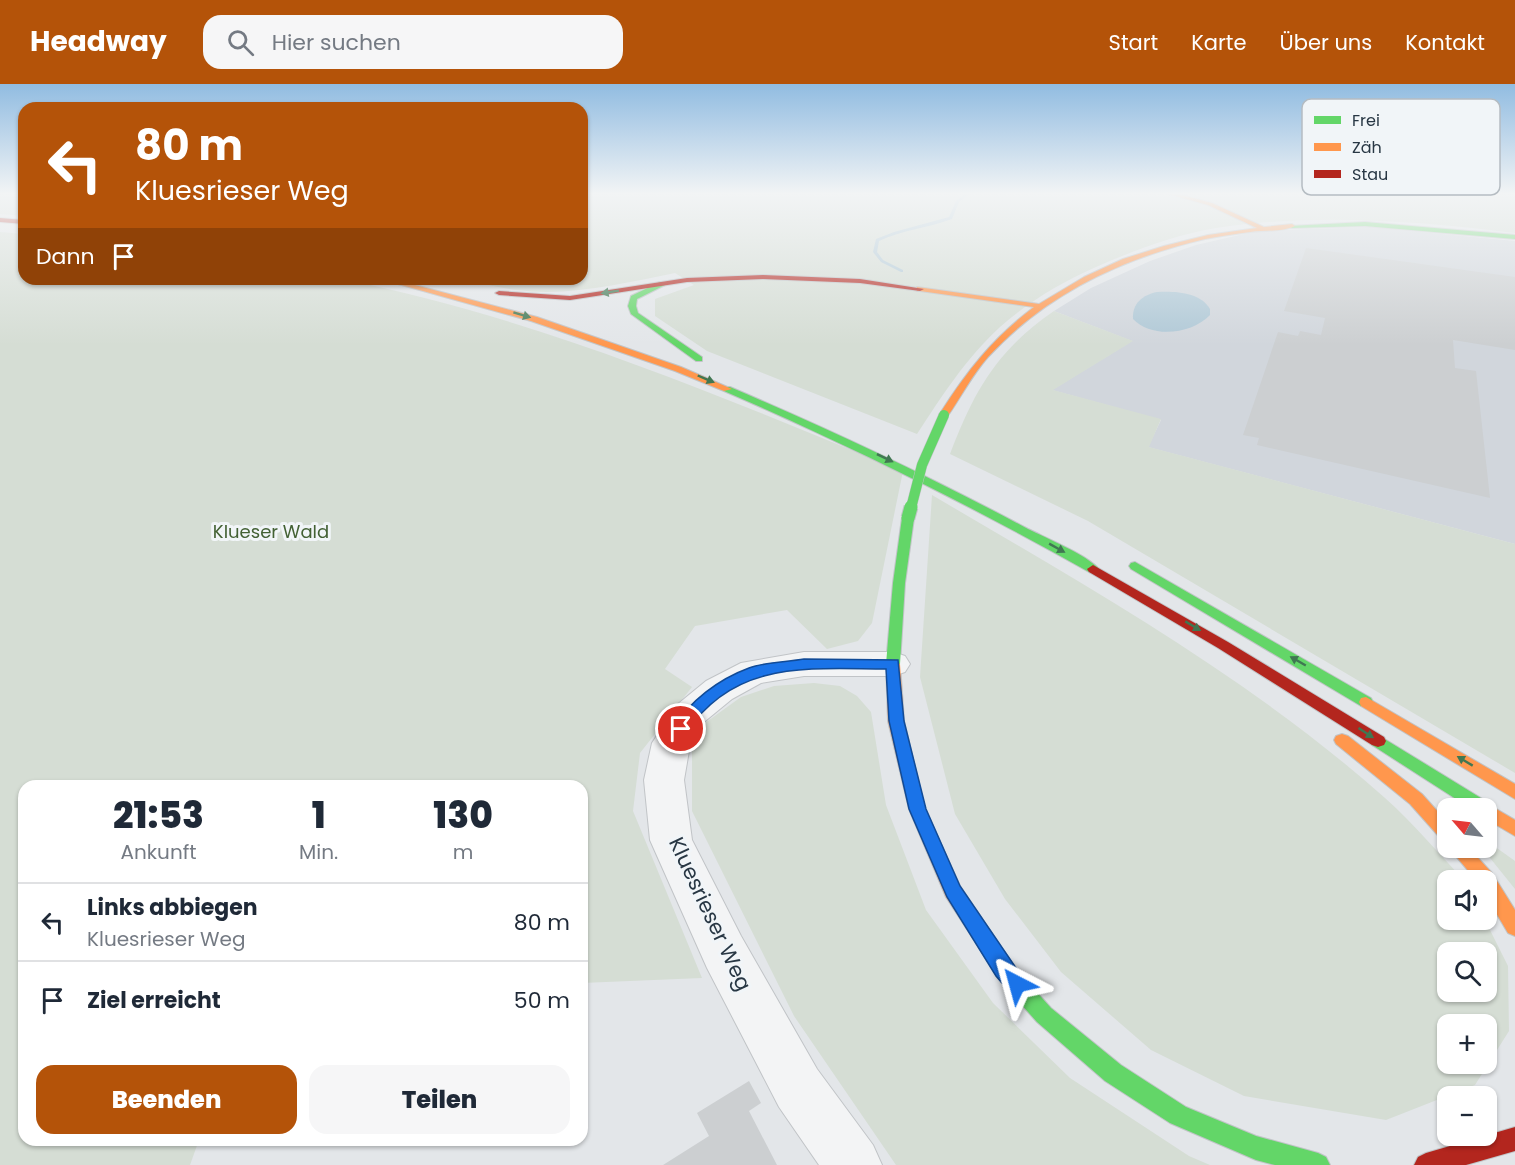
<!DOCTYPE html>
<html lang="de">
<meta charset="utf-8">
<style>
body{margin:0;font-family:Poppins,sans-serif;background:#f6f6f7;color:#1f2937;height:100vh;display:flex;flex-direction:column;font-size:22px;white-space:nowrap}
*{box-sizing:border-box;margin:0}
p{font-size:20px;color:#747a83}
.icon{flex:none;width:33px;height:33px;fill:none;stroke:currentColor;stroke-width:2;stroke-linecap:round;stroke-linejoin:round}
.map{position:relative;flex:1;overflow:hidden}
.side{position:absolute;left:18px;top:696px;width:570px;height:366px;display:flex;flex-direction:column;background:#fff;border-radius:18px;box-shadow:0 2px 4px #0004}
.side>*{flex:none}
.hud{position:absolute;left:18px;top:18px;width:570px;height:183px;border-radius:18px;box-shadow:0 2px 4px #0004;background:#b45309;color:#fff;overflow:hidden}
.needle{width:39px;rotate:298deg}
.tools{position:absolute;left:1437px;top:714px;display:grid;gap:12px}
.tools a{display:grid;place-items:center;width:60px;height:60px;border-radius:12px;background:#fff;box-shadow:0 2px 4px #0004;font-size:30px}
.pin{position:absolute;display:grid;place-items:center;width:51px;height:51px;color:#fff;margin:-26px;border:3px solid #fff;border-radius:50%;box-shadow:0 2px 6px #0007}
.me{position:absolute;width:66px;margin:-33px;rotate:321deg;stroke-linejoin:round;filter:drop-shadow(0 0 4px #0008)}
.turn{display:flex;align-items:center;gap:21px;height:126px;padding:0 18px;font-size:27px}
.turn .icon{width:78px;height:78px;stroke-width:2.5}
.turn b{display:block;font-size:42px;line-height:51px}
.then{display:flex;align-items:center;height:57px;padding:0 18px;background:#0003;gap:12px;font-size:22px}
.eta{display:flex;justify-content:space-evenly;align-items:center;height:102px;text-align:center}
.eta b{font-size:36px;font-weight:800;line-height:42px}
.primary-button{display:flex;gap:12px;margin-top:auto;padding:12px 18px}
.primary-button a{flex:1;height:69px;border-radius:18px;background:#b45309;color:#fff;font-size:24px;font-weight:800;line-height:69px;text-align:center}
.primary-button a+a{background:#f6f6f7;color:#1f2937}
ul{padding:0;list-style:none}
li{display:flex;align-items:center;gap:18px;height:78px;padding:0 18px;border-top:2px solid #e0e1e3}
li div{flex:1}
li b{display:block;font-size:22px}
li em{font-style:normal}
header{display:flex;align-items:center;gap:36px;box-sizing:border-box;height:84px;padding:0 30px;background:#b45309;color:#fff}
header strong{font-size:28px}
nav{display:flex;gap:33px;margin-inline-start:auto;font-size:21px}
.search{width:420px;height:54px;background:#f6f6f7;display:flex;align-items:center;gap:15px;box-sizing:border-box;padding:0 21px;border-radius:18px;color:#747a83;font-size:22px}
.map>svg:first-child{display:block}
</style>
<header>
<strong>Headway</strong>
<div class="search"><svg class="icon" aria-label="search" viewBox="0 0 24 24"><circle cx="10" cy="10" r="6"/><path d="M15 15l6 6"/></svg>Hier suchen</div>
<nav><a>Start</a><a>Karte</a><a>Über uns</a><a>Kontakt</a></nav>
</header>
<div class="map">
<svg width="1515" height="1081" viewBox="0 0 1515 1081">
<rect width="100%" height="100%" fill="#e3e6e9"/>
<polygon fill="#d1d6dc" points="1370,143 1515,157 1515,460 1148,363 1161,336 1052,306 1132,257 1054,227 1091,204 1150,177 1196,161 1257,147"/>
<g fill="#d5ddd4" fill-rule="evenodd">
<polygon points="0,109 24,109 24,132 0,130"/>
<path d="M582 109H1515V149C1417 137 1314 129 1216 144 1174 151 1135 166 1096 183 1062 198 1028 218 1000 243 966 274 942 312 917 350L707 267 655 232V215L694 201 675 189C624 199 569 213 517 206 499 204 481 199 463 195H582Z"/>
<path d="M0 148 24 150V195H342C537 234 720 312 903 387L872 539 858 557 827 565 787 526 695 542 665 585 692 603 640 669 633 727 702 894 582 899V702H24V1056H199L190 1081H0Z"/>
<path d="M1054 227 1133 257 1053 306 1161 335 1149 363 1515 460V689L1088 437 950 370C974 307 997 266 1054 227Z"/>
<path d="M932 411C1088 503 1249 593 1385 714 1413 739 1438 769 1464 796H1448V836H1485L1508 882 1509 947 1475 1001 1386 1036 1244 1012 1151 966 1061 888 1005 815 955 730 920 593ZM1448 868H1486V908H1448ZM1448 940H1486V980H1448Z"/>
<polygon points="814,599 840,602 857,612 871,628 886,721 926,826 993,919 1070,994 1189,1072 1210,1081 896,1081 794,932 692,727 692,665 705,639 741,613 774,602"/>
<polygon points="1487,757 1515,777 1515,805 1482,764 1486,764"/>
</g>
<path fill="#afc8d6" d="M1157 208C1175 207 1200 208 1210 225V231C1192 250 1152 255 1133 235 1132 219 1143 211 1157 208Z"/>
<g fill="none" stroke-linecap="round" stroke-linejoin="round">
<path fill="#afc8d6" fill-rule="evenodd" d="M967 109H971L959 118 952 135C928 144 902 146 879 157L877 168 883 176 903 186V188H901L881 178 873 168 876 155 894 148 949 133 956 117Z"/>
</g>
<g fill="#cccfd1">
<polygon points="1306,164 1515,193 1515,266 1453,256 1455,284 1476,287 1490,414 1257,361 1259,354 1243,351 1278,248 1298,252 1300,247 1321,251 1325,234 1284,227"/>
<polygon points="749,997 761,1019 749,1027 777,1081 663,1081 709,1052 697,1029"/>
</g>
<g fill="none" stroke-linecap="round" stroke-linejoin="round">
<defs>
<polygon id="street" points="804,568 893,568 905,572 910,580 905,588 893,592 804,592 761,599 732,615 704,638 690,661 684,696 692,756 741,852 817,985 873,1061 882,1081 819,1081 779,1023 707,884 650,756 644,696 652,659 678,620 706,597 741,579"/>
<g id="fast">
<polygon points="1365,138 1515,151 1515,155 1365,142 1292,144 1289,142"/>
<polygon points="660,198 667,200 637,215 636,222 638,229 702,273 702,277 696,277 631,230 628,222 631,212"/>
<path d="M724 303H730C831 346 931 393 1028 445 1046 454 1087 471 1099 485L1093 489 1089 488C970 421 849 361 724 307Z"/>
<polygon points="908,431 914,434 905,499 900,580 893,585 886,580 893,499 902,434"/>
<polygon points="1135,478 1371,614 1373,618 1371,622 1361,622 1131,485 1129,482 1131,479"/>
<polygon points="1378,651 1489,719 1491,724 1489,729 1486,730 1486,724 1470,724 1372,661 1370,657 1372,653"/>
<polygon points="1009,882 1016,885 1051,924 1121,981 1186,1023 1256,1052 1318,1069 1326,1073 1330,1081 1275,1081 1256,1076 1170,1039 1105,997 1037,938 1002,899 999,892 1002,885"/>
</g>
<g id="slow">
<path d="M1165 109H1175L1212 119 1264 143 1292 140 1295 142C1283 148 1264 146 1250 148 1235 150 1220 152 1205 155 1123 174 1046 210 988 273 972 291 961 313 947 333H941L939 331C967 287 992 255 1034 223L920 207H917V203L1039 220 1084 193 1123 175 1164 162 1208 151 1257 144 1208 121Z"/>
<polygon points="380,195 392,195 537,233 681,283 732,305 724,307 675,287 531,237"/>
<polygon points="893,575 900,580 904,637 925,725 960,802 1016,885 1019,892 1016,899 1009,902 1002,899 946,813 909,725 888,637 886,580"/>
<polygon points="1366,613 1515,700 1515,715 1361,622 1359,618 1361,614"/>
<polygon points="1342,650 1348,652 1422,710 1448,739 1448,758 1442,756 1410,720 1336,660 1334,656 1336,652"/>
<polygon points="1486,719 1515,736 1515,752 1486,735 1486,724 1478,724 1480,721"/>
<polygon points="1449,764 1469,764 1492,789 1515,826 1515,852 1508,849 1486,812 1486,796 1476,796"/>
</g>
<g id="jam">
<polygon points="0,134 24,136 24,140 0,138"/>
<polygon points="763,191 860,195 924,205 920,207 860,199 763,195 687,198 570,216 499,211 495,209 499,207 570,212 687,194"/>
<polygon points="1093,481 1228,558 1384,653 1386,657 1384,661 1378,663 1372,661 1218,564 1089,488 1087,485"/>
<polygon points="1515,1043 1515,1067 1466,1081 1414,1081 1418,1073 1426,1069"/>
</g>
</defs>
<use href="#street" stroke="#c1c4c7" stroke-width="2"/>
<use href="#fast" stroke="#c1c4c7" stroke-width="2"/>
<use href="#slow" stroke="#c1c4c7" stroke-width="2"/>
<use href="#jam" stroke="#c1c4c7" stroke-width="2"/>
<use href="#street" fill="#f3f4f5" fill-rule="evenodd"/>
<use href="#fast" fill="#63d668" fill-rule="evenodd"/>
<use href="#slow" fill="#ff974d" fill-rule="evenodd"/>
<use href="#jam" fill="#b3261e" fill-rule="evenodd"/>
<defs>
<polyline id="fast-bridge-far1" points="911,424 922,381 944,331"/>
<polyline id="fast-bridge" points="908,434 911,423"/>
</defs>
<use href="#fast-bridge-far1" stroke="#c1c4c7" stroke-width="11" stroke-linecap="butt"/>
<use href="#fast-bridge" stroke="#c1c4c7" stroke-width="15" stroke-linecap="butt"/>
<use href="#fast-bridge-far1" stroke="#63d668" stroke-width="10"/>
<use href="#fast-bridge" stroke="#63d668" stroke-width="13"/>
</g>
<defs><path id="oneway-solid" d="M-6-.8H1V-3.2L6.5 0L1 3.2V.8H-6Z" transform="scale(1.5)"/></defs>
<g fill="#407752">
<use href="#oneway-solid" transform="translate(610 208) rotate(171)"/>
<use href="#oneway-solid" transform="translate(522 231) rotate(17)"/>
<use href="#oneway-solid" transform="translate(706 295) rotate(23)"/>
<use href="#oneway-solid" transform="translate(885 374) rotate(26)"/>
<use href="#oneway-solid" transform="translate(1057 464) rotate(29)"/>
<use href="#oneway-solid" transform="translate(1193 542) rotate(31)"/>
<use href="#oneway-solid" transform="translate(1298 577) rotate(-150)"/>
<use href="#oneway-solid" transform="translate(1366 649) rotate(33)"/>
<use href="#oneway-solid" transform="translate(1465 677) rotate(-149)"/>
</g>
<linearGradient id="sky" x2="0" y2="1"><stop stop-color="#91bce1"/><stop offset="0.42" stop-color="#f2f4f5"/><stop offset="1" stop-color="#f2f4f5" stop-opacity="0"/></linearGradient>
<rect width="1515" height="261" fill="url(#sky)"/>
<path fill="#1a73e8" stroke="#114b97" stroke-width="1.5" d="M804 575 898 576 904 637 926 725 960 802 1027 900 1024 907 1017 910 1009 907 996 892 947 813 909 725 889 637 886 585C810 585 735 575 686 649H675L673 645C689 617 719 595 749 584 765 578 787 578 804 575Z"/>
<g text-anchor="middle" stroke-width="6" stroke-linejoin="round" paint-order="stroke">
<g font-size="18" fill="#436134" stroke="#f1f5f8">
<text x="271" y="454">Klueser Wald</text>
</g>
<g font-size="21" fill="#283744" stroke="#f1f5f8">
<text transform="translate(710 830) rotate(65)" y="7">Kluesrieser Weg</text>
</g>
</g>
<rect x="1302" y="15" width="198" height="96" rx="9" fill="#f1f5f8" stroke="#b5bcc2" stroke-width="1.5"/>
<rect x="1314" y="32" width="27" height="8" fill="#63d668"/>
<rect x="1314" y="59" width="27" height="8" fill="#ff974d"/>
<rect x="1314" y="86" width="27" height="8" fill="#b3261e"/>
<g font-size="16" fill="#283744">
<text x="1352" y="42">Frei</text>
<text x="1352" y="69">Zäh</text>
<text x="1352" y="96">Stau</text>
</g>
</svg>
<div class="tools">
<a><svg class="needle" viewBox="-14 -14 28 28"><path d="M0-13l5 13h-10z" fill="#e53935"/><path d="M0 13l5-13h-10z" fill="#747a83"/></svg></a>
<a><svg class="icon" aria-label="sound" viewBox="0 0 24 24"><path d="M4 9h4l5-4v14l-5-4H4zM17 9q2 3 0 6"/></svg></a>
<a><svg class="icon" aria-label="search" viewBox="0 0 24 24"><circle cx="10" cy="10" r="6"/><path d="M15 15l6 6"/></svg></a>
<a>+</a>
<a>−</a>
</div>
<div class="pin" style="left:681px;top:645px;background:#d93025"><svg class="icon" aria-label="arrive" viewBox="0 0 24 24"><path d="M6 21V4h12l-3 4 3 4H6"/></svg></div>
<svg class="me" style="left:1017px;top:900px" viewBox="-20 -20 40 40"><path d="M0-17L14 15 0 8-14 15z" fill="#1a73e8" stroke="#fff" stroke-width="4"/></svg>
<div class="hud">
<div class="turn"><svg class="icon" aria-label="left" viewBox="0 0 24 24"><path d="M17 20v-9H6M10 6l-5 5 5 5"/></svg><div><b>80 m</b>Kluesrieser Weg</div></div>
<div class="then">Dann<svg class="icon" aria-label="arrive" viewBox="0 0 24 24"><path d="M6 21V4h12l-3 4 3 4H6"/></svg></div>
</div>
<section class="side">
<div class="eta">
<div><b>21:53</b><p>Ankunft</p></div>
<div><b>1</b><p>Min.</p></div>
<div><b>130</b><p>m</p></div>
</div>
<ul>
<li><svg class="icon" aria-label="left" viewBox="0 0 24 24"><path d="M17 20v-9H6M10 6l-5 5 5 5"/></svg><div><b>Links abbiegen</b><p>Kluesrieser Weg</p></div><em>80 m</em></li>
<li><svg class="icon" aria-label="arrive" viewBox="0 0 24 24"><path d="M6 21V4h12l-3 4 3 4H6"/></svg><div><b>Ziel erreicht</b></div><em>50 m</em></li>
</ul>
<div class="primary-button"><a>Beenden</a><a>Teilen</a></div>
</section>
</div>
